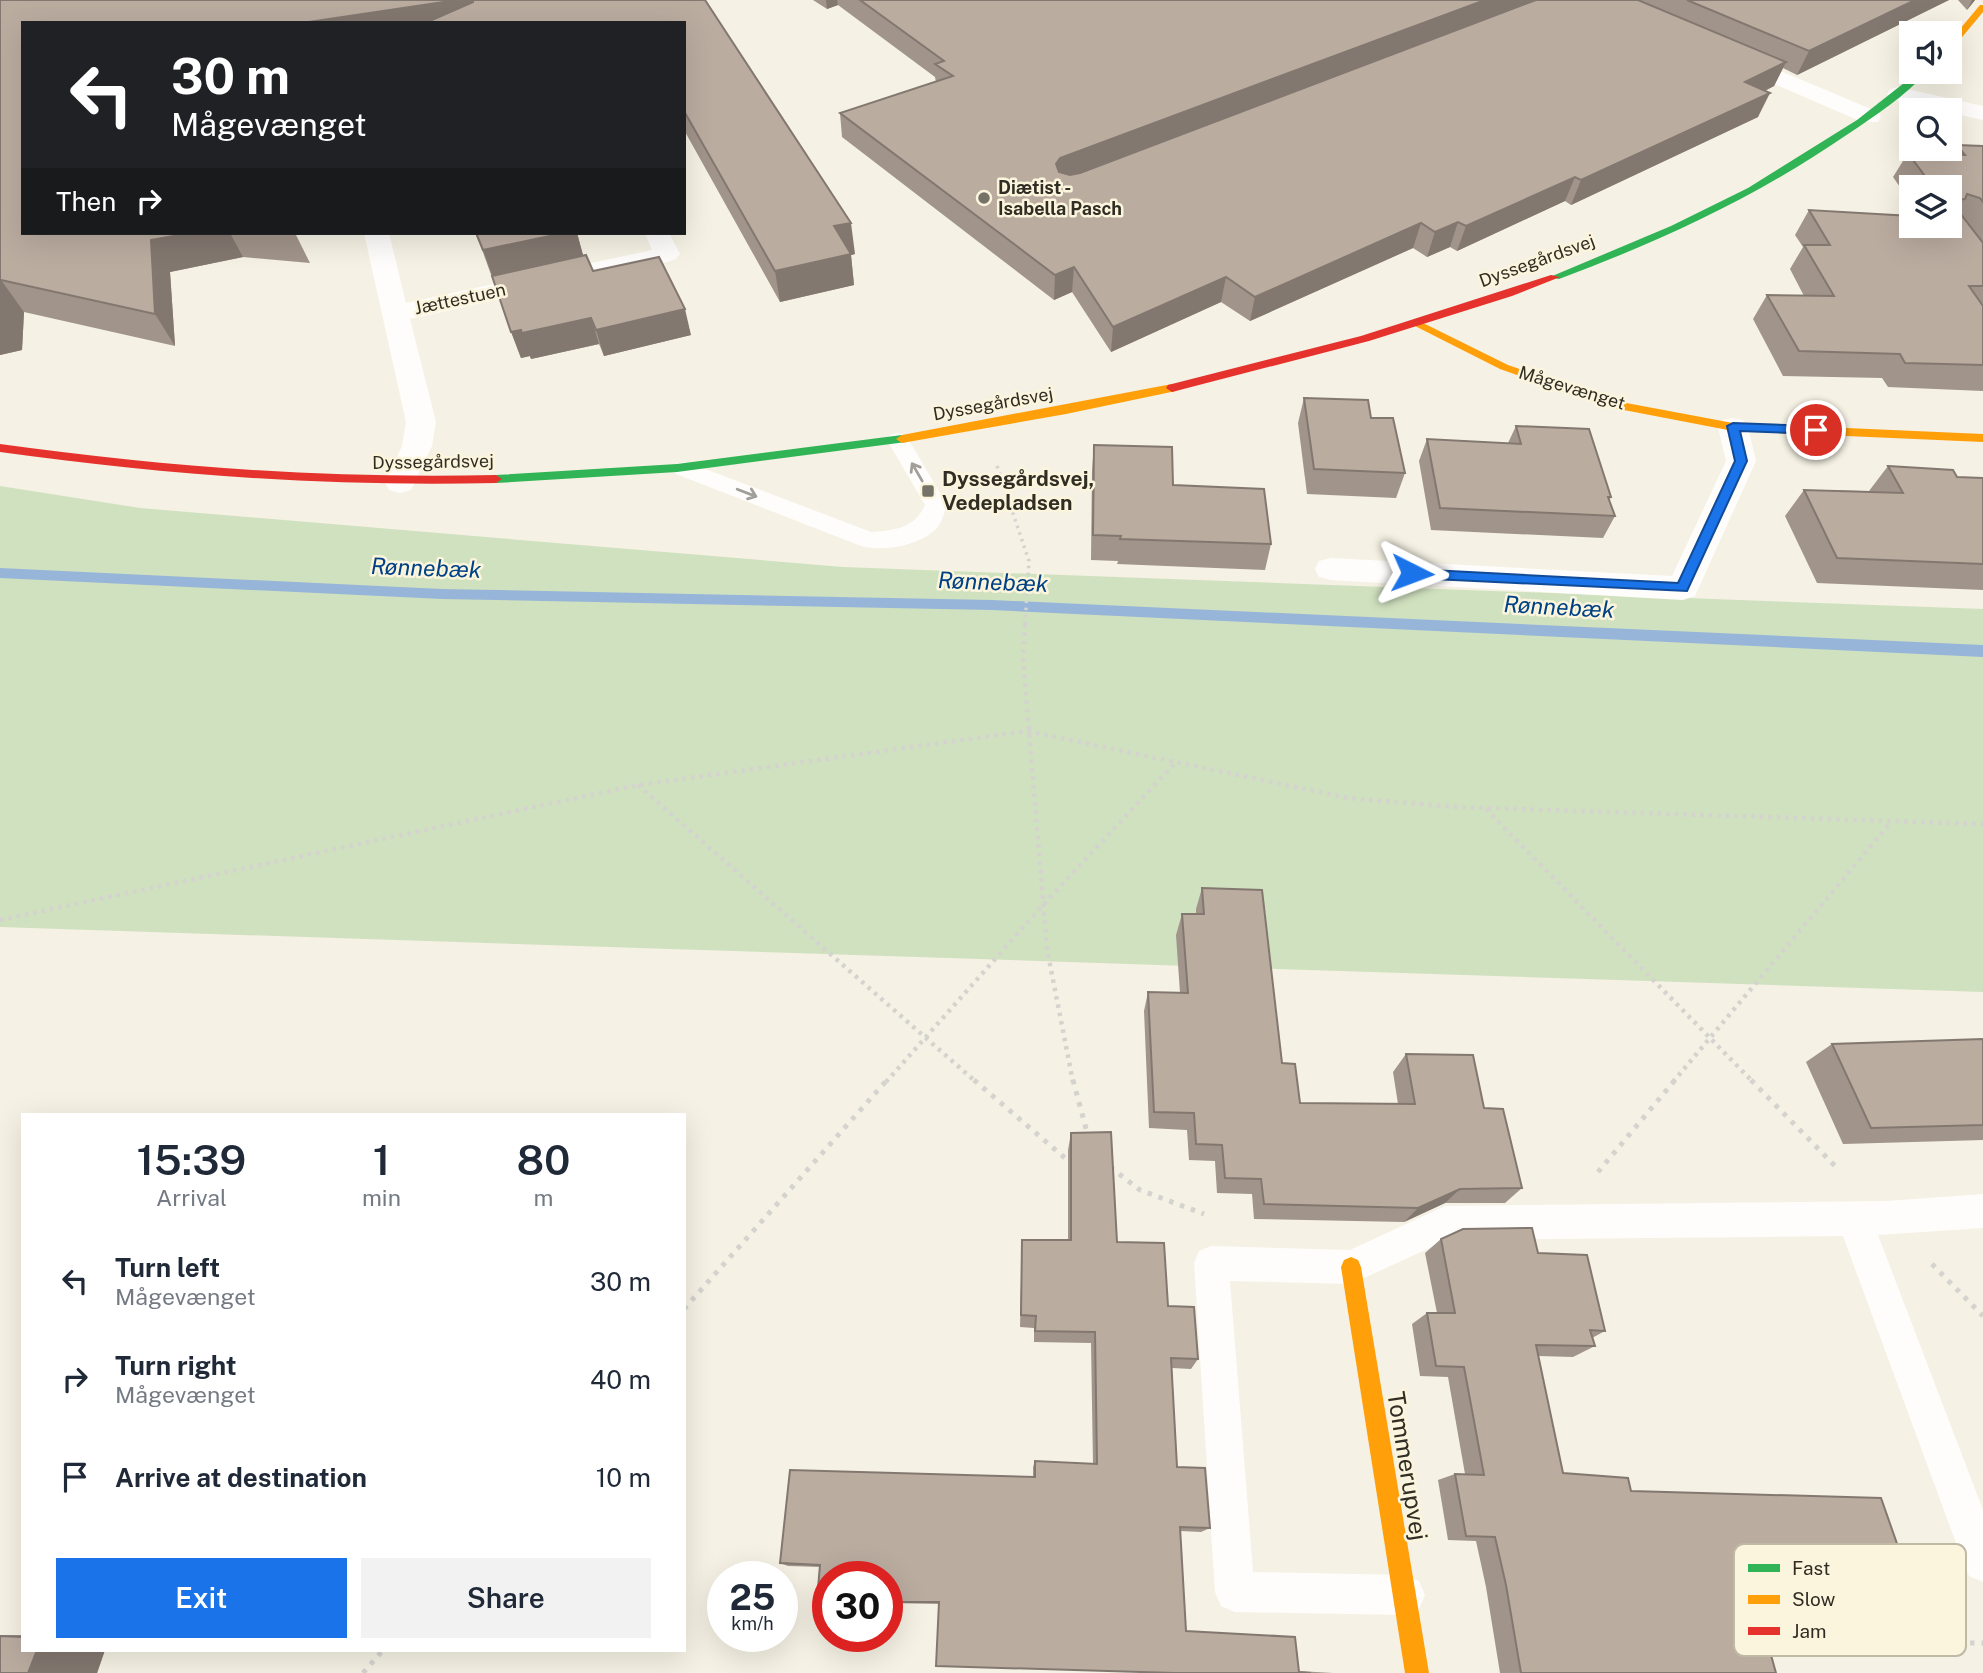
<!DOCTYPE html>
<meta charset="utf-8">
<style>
body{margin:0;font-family:"Public Sans",sans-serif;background:#f2f2f3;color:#1f2937;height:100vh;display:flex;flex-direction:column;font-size:26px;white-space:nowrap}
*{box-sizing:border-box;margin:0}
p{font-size:23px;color:#747a83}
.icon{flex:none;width:38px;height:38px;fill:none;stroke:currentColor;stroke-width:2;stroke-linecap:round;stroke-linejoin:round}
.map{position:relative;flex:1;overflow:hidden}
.sheet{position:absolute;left:21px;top:1113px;width:665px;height:539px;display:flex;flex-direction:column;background:#fff;border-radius:0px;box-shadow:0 7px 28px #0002}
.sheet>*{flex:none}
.banner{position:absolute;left:21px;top:21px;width:665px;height:214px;border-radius:0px;box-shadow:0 7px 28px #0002;background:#202124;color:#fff;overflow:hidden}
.fabs{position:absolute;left:1899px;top:21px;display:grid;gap:14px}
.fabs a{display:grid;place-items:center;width:63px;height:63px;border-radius:0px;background:#fff;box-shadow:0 7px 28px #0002;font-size:35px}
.speed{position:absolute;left:707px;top:1561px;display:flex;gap:14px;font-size:35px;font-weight:700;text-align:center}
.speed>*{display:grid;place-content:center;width:91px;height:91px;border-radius:50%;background:#fff;box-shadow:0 7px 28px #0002;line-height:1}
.speed small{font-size:18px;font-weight:400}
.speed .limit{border:10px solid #d22;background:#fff;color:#111}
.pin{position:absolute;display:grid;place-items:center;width:60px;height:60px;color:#fff;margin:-30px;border:4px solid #fff;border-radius:50%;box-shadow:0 2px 7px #0007}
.me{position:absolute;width:77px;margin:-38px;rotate:93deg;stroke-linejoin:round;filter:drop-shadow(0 0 5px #0008)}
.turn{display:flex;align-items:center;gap:24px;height:147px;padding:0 35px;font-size:32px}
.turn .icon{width:91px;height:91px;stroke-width:2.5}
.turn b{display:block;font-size:49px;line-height:60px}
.then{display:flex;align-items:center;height:66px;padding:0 35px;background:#0003;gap:14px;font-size:26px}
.eta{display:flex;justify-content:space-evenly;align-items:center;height:119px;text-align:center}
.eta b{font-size:42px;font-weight:600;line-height:49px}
.cta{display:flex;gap:14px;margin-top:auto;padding:14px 35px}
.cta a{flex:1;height:80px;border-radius:0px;background:#1a73e8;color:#fff;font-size:28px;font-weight:600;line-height:80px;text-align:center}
.cta a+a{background:#f2f2f3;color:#1f2937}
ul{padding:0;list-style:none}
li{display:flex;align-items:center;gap:21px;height:98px;padding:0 35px}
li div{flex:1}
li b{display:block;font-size:26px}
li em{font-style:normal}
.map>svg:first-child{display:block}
</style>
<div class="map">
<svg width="1983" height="1673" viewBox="0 0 1983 1673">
<rect width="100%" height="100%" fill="#f5f1e4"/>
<polygon fill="#d0e1bf" points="0,486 140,508 843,567 1983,609 1983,992 0,927"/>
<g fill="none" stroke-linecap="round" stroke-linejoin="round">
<polygon fill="#97b5d9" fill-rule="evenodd" points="0,568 442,589 992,600 1983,645 1983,657 992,610 442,599 0,578"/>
<polyline stroke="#d4d3ce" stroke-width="3.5" stroke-dasharray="2.5 4.5" stroke-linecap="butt" points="997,466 1029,561 1025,625"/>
<g stroke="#d4d3ce" stroke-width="4.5" stroke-dasharray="3.5 5" stroke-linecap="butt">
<polyline points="1025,624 1023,658 1047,949 1073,1082"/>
<polyline points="638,785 976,1082"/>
<polyline points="1486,809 1753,1082"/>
<polyline points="0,920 638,785 1027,731 1348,798 1456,807 1983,824"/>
<polyline points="886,1082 1043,905 1175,763"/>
<polyline points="1673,1082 1891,822"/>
</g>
<g stroke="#d4d3ce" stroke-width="5" stroke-dasharray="4.5 7" stroke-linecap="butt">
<polyline points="974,1080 1072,1164"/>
<polyline points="1073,1080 1088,1136"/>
<polyline points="1751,1080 1837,1168"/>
<polyline points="1110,1167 1140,1190 1204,1214"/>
<polyline points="1598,1172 1675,1080"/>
<polyline points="1932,1264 1983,1316"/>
<polyline points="684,1309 887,1080"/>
<polyline points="1763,1641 1983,1643"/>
<polyline points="363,1673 383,1650"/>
</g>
<g fill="#fefdfb" fill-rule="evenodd">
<path d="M898 433 906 435 947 505C944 513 941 525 935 530 917 546 884 552 861 546L676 474 673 469 676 464 684 462 692 464 871 532C895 530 914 529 925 505L887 440 890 435Z"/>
<polygon points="1983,1194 1983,1228 1878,1235 1983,1510 1983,1582 1969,1576 1963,1562 1843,1236 1447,1240 1351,1284 1230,1281 1253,1572 1405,1575 1419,1581 1425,1595 1419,1609 1405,1615 1235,1612 1221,1606 1215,1592 1194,1263 1199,1251 1211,1246 1350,1250 1445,1206 1886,1201"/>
</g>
<g fill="#fefdfb" fill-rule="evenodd">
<polygon points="1730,50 1878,112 1881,117 1878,122 1862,122 1722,61 1719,56 1722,51"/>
<polygon points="1898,87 1983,106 1983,120 1890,99 1887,94 1890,89"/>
<polygon points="364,233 389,233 406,303 652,250 645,233 669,233 680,254 676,259 667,262 410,319 436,422 432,446 411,490 400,493 389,490 385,483 402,446 406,422"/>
<polygon points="1733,418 1743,420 1748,427 1756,461 1695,596 1683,600 1331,580 1319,577 1315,569 1319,561 1331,558 1672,576 1726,461 1718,427 1723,420"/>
</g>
<g fill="#30b455" fill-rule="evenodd">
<path d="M1918 72H1927C1905 96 1875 116 1848 134 1758 196 1661 241 1559 279L1550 277 1671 226 1748 188 1857 120Z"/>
<polygon points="902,435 906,436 906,442 677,472 496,483 490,479 496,475 677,464"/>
</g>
<g fill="#ff9f0a" fill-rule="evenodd">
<polygon points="1980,5 1983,5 1983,12 1953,48 1950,48 1950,41"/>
<polygon points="1419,321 1508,365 1605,399 1733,423 1983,434 1983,442 1733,431 1603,406 1500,369 1415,326 1415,322"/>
<polygon points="1172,384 1178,388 1176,391 1066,414 902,443 896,439 902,435"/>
<polygon points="1351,1257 1358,1260 1361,1267 1429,1673 1405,1673 1341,1267 1344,1260"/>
</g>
<g fill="#e5322d" fill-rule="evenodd">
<polygon points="1551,275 1560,277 1512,296 1369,341 1172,392 1166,388 1168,385 1361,336"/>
<path d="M0 444C165 467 329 479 496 475L502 479 496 483C329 487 165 475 0 452Z"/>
</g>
</g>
<g fill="#a1948a">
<polygon points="0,0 705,0 855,254 851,255 854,285 780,302 684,130 684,23 23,23 23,233 295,233 310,263 243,257 170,272 175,346 24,312 22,350 0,355"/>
<polygon points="813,0 1949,0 1797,75 1783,68 1774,86 1765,91 1758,117 1571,205 1565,201 1457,251 1450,247 1427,257 1413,248 1250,321 1221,302 1111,352 1072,292 1054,300 842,137 840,113 936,82 935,77 838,5 827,9"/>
<polygon points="1958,0 1978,0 1975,0 1967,10"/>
<polygon points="1957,145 1983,146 1983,391 1888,387 1882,378 1783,376 1753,319 1767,295 1804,296 1790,269 1803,247 1795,235 1809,210 1950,226 1950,187 1911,187 1911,203 1893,177 1908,153 1952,154"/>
<polygon points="476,233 577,233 583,256 593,271 691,335 604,356 599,344 531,359 530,356 521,358"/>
<polygon points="1304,398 1371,418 1405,473 1396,498 1307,494 1298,423"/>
<polygon points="1516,426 1611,497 1609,501 1615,516 1603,538 1431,530 1419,461 1427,439 1508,443"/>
<polygon points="1094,445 1173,485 1271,544 1265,570 1117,564 1118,561 1091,560 1092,471"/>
<polygon points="1888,466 1957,477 1983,478 1983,590 1817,583 1785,516 1804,490 1869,491"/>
<polygon points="1202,888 1300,1103 1398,1104 1393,1072 1406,1054 1484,1108 1522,1188 1505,1203 1445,1203 1404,1222 1254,1219 1252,1194 1217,1193 1215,1161 1189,1160 1187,1130 1149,1128 1144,1011 1148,992 1180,993 1176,935 1182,914 1196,914 1196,909"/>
<polygon points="1983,1039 1983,1140 1843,1144 1806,1062 1832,1044"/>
<polygon points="1071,1133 1117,1242 1168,1306 1198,1359 1191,1369 1172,1368 1177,1467 1210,1528 1201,1532 1180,1531 1186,1631 1299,1671 1333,1673 1175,1673 939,1604 887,1603 887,1577 828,1577 828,1602 817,1600 820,1567 788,1566 780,1563 1033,1477 1033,1467 1035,1461 1093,1464 1091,1343 1034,1342 1034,1328 1020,1327 1022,1240 1068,1240 1068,1150"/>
<polygon points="1441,1239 1538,1253 1605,1331 1592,1338 1595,1346 1573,1357 1538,1356 1563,1473 1631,1491 1915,1595 1874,1597 1886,1631 1850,1631 1763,1628 1776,1673 1500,1673 1486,1587 1476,1541 1448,1540 1438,1480 1455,1474 1465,1474 1448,1377 1420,1376 1412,1324 1427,1313 1437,1313 1425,1253"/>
<polygon points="0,1635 23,1635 23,1650 105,1650 97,1673 0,1673"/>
</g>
<g fill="#837870">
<polygon points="457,0 473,0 480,23 302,23"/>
<polygon points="826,0 837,0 838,5 827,9"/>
<polygon points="1485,0 1539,0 1059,183 1056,164 1060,158"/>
<polygon points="1915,0 1949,0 1797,75 1809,51"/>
<polygon points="1972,0 1978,0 1975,0 1967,10"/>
<polygon points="1786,62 1774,86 1734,106 1745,82"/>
<polygon points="1770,93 1758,117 1571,205 1581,180"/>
<polygon points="1575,177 1565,201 1457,251 1466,226"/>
<polygon points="1458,222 1450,247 1427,257 1435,232"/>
<polygon points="851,223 855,254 851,255 854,285 780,302 775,271 834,226"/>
<polygon points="1421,223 1413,248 1250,321 1255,297"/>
<polygon points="190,233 230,233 243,257 170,272 175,346 155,314 151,240"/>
<polygon points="564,233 577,233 585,262 494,281 483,250"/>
<polygon points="1074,267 1072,292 1054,300 1055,275"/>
<polygon points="1226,277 1221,302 1111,352 1113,327"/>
<polygon points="1,280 24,312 22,350 0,355 0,293"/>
<polygon points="685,309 691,335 604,356 596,330"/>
<polygon points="591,318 599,344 531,359 530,356 521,358 511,332"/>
<polygon points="1460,1189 1445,1203 1404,1222 1418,1208"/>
<polygon points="37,1650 105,1650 97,1673 28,1673"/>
</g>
<g fill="#bbaca0" stroke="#837870" stroke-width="2">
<polygon points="0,0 457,0 302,23 23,23 23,233 190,233 151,240 155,314 1,280 0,293"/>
<polygon points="473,0 705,0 851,223 834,226 851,254 775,271 684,111 684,23 425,23 473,2"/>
<polygon points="860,0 1485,0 1060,158 1056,164 1059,172 1070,175 1080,173 1536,0 1638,0 1786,62 1745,82 1770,93 1581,180 1575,177 1466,226 1458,222 1435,232 1421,223 1255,297 1226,277 1113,327 1074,267 1055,275 840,113 953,76 935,64 944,61"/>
<polygon points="1687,0 1915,0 1809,51"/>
<polygon points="1957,145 1983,146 1983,202 1980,198 1967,194 1965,199 1957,200 1953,204 1983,243 1983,286 1969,286 1983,306 1983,365 1905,363 1900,354 1799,351 1767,295 1834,296 1804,245 1830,245 1809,210 1911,216 1911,226 1950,226 1950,218 1955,218 1950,210 1950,187 1933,187 1908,153 1965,155"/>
<polygon points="476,233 564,233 483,250"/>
<polygon points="586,255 593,271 659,257 685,309 596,330 591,318 522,333 521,330 511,332 492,276"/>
<polygon points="1304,398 1368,400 1371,418 1393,418 1405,473 1314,469"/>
<polygon points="1516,426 1589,429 1611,497 1608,497 1615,516 1440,508 1427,439 1521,444"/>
<polygon points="1094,445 1172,447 1173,485 1264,489 1271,544 1120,539 1121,536 1093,535"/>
<polygon points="1888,466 1953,470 1957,477 1983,478 1983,564 1837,558 1804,490 1903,493"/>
<polygon points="1202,888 1262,890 1282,1063 1295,1064 1300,1103 1415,1104 1406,1054 1473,1055 1484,1108 1503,1109 1522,1188 1460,1189 1418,1208 1264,1204 1261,1179 1225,1178 1222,1145 1196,1144 1194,1113 1154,1112 1148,992 1188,993 1182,914 1204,914"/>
<polygon points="1983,1039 1983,1125 1871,1128 1832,1044"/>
<polygon points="1111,1132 1117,1242 1164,1243 1168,1306 1194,1307 1198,1359 1171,1358 1177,1467 1205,1468 1210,1528 1180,1527 1186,1631 1295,1637 1299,1672 1311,1673 1175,1673 936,1666 939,1602 887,1602 887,1577 828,1577 828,1601 817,1600 820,1565 780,1563 790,1470 1035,1477 1035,1461 1097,1464 1095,1332 1035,1331 1036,1316 1021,1315 1022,1240 1071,1240 1071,1133"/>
<polygon points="1532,1228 1538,1253 1587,1255 1605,1331 1590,1330 1595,1346 1536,1345 1563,1473 1628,1478 1631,1491 1881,1498 1915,1595 1873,1594 1886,1631 1763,1626 1776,1673 1521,1673 1506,1585 1495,1537 1466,1536 1455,1474 1484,1475 1464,1367 1436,1366 1427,1313 1455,1313 1441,1239 1463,1229"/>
<polygon points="0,1636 23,1637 23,1650 37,1650 28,1673 0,1673"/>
</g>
<defs><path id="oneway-shaft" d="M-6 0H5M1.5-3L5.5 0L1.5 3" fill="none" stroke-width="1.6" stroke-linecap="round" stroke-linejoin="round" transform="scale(1.75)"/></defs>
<g stroke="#a19f9a">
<use href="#oneway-shaft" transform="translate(917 472) rotate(-120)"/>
<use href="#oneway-shaft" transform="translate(747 493) rotate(21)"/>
</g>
<polygon fill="#1a73e8" stroke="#114b97" stroke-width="2" points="1733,423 1816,426 1823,430 1816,434 1740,431 1747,461 1687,591 1412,578 1406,573 1412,569 1678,583 1735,461 1727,426"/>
<g fill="#757267" stroke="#fcf5dd" stroke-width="2.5">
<circle cx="984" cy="198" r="7"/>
<rect x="921" y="484" width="14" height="14" rx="3.5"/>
</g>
<g text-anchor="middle" stroke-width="5" stroke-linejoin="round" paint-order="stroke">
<g font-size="18" font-weight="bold" fill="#302d24" stroke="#fcf5dd" text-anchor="start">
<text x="998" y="194">Diætist -<tspan x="998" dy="21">Isabella Pasch</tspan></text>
</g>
<g font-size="18" fill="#302d24" stroke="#fcf5dd">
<text transform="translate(1537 261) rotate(-20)" y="6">Dyssegårdsvej</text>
<text transform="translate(460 299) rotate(-12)" y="6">Jættestuen</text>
<text transform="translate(1572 388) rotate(17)" y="6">Mågevænget</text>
<text transform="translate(993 404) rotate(-10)" y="6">Dyssegårdsvej</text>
<text transform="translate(433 462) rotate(-1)" y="6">Dyssegårdsvej</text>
</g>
<g font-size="21" font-weight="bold" fill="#302d24" stroke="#fcf5dd" text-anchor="start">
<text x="942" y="486">Dyssegårdsvej,<tspan x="942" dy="24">Vedepladsen</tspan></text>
</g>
<g font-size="23" font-style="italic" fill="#004185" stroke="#fcf5dd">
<text transform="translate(426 568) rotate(2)" y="8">Rønnebæk</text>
<text transform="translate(993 582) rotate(2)" y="8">Rønnebæk</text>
<text transform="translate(1559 607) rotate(3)" y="8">Rønnebæk</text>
</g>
<g font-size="24" fill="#302d24" stroke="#fcf5dd">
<text transform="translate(1407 1466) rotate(81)" y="8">Tommerupvej</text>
</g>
</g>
<rect x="1734" y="1544" width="232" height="112" rx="10" fill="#fcf5dd" stroke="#bfb9a6" stroke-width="2"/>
<rect x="1748" y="1564" width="32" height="8" fill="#30b455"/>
<rect x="1748" y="1595" width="32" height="9" fill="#ff9f0a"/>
<rect x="1748" y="1627" width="32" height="8" fill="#e5322d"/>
<g font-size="19" fill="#302d24">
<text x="1792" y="1575">Fast</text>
<text x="1792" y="1606">Slow</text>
<text x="1792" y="1638">Jam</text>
</g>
</svg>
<div class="fabs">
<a><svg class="icon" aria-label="sound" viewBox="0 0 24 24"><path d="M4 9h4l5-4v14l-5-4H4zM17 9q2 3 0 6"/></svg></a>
<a><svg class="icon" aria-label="search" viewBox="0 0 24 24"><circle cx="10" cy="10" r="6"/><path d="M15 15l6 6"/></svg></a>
<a><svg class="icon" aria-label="layers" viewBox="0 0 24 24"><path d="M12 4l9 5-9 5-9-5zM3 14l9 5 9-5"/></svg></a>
</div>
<div class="speed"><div>25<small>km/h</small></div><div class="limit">30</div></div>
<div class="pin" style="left:1816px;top:430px;background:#d93025"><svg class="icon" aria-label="arrive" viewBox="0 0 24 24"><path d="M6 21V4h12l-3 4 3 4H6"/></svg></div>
<svg class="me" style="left:1412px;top:573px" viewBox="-20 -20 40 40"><path d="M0-17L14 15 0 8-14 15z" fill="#1a73e8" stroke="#fff" stroke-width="4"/></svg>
<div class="banner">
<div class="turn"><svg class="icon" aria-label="left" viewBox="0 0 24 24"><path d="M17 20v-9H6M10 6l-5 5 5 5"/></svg><div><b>30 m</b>Mågevænget</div></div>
<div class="then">Then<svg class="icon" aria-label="right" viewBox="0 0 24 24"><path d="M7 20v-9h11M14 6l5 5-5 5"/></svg></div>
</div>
<section class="sheet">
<div class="eta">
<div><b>15:39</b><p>Arrival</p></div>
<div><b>1</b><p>min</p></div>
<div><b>80</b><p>m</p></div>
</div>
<ul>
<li><svg class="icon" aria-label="left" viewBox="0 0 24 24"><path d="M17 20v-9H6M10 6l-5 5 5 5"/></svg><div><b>Turn left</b><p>Mågevænget</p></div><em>30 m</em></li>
<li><svg class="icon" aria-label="right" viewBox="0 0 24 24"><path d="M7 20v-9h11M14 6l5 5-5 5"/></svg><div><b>Turn right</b><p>Mågevænget</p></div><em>40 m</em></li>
<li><svg class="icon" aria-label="arrive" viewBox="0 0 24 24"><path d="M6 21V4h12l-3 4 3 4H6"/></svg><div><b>Arrive at destination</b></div><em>10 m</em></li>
</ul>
<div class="cta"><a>Exit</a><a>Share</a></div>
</section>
</div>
